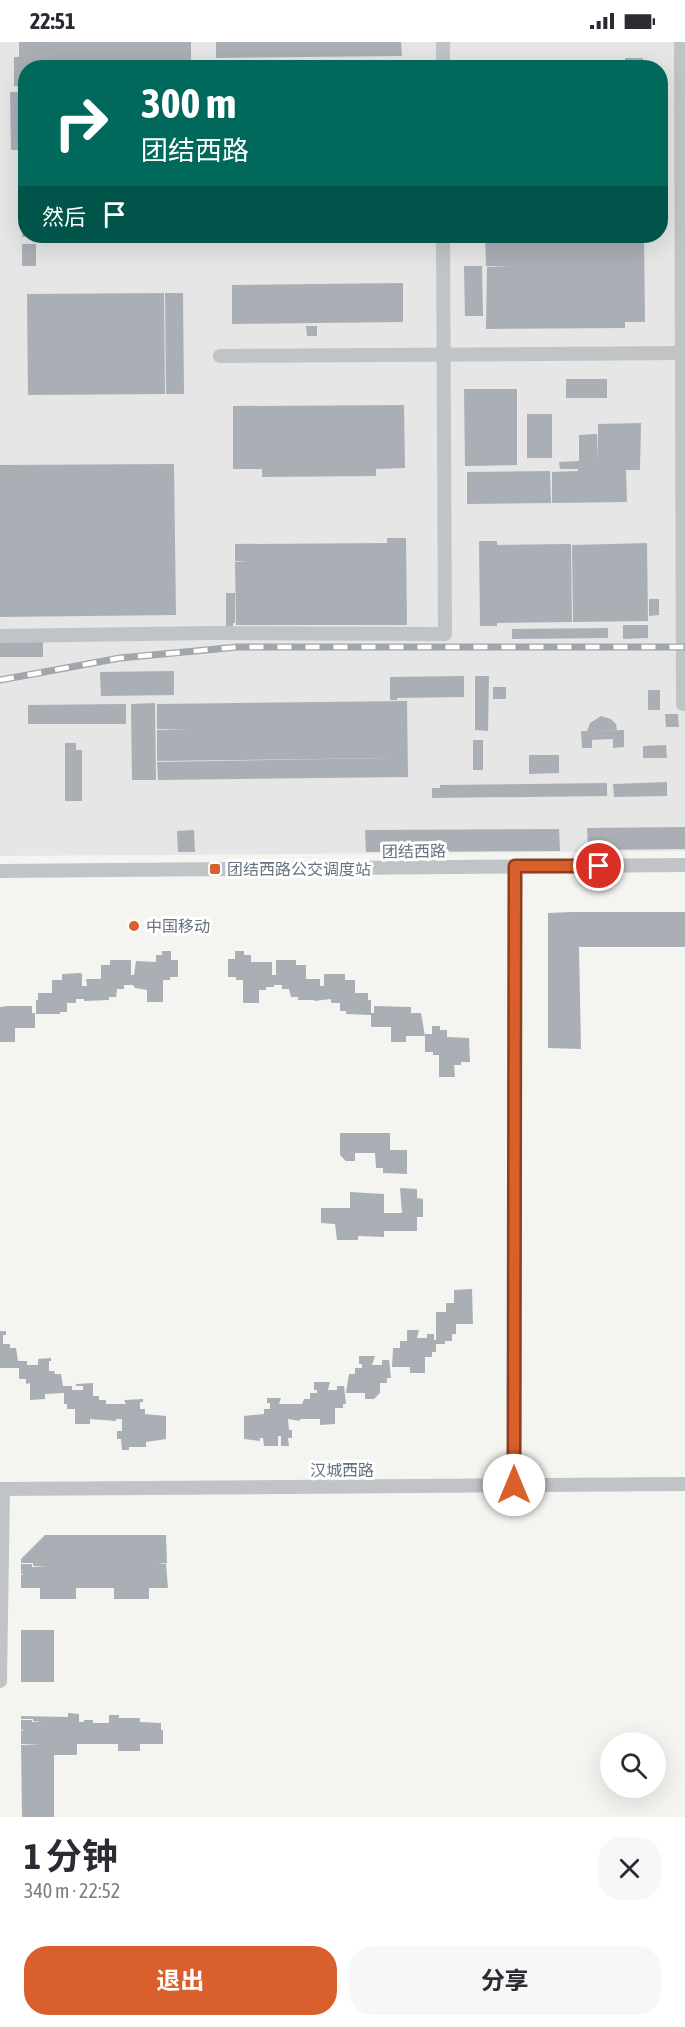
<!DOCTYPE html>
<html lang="zh">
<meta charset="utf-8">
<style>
body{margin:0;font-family:"Asap Condensed","Noto Sans SC",sans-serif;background:#f7f7f7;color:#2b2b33;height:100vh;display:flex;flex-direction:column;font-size:22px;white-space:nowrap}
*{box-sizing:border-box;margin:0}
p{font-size:20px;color:#7c7c81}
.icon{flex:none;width:33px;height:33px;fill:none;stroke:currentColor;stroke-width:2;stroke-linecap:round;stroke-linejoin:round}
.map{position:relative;height:1775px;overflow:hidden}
.drawer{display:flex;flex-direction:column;background:#fff;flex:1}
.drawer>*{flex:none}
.guide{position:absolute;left:18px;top:18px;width:650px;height:183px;border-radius:24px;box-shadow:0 6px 24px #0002;background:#00695c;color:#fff;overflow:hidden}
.fabs{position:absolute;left:600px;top:1690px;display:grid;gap:12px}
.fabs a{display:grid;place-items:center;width:66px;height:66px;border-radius:50%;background:#fff;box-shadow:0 6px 24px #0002;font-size:30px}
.pin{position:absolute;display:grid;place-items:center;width:51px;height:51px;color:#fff;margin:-26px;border:3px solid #fff;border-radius:50%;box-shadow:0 2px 6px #0007}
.me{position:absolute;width:66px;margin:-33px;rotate:0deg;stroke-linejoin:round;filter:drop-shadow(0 0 4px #0008)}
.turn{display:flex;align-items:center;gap:21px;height:126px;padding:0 24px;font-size:27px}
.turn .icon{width:78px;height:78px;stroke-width:2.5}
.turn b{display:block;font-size:42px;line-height:51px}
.then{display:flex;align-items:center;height:57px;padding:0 24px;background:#0003;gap:12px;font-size:22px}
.round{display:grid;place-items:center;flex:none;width:63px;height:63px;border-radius:24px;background:#f7f7f7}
.summary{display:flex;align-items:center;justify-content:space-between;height:102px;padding:0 24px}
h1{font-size:36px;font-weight:700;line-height:45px}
.button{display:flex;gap:12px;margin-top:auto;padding:12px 24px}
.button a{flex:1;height:69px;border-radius:24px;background:#d95f2c;color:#fff;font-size:24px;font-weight:700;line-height:69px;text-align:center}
.button a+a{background:#f7f7f7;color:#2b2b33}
.status{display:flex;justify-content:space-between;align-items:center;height:42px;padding:0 30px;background:#fff;direction:ltr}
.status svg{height:16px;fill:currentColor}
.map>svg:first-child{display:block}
</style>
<div class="status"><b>22:51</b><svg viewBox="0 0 49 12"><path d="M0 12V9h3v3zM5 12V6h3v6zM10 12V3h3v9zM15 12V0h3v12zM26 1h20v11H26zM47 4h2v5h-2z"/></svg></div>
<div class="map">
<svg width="685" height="1775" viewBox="0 0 685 1775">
<rect width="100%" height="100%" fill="#f4f5f1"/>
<path fill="#e5e6e5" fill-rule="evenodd" d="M0 0H685V809L0 814ZM26 26H660V194H26Z"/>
<g fill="#a9afb5">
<polygon points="19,0 191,0 191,26 26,26 26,44 14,44 14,15 19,15"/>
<polygon points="216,0 401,0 402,14 216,16"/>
<polygon points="625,16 643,16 643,26 512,26 512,21 625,20"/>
<rect x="484" y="21" width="27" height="5"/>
<polygon points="10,50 20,50 21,108 11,108"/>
<rect x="22" y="169" width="4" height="26"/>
<polygon points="485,194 644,194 645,280 625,280 625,286 486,287 487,225 513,224 486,224"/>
<rect x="22" y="202" width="14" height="22"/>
<polygon points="464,224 482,224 483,274 465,274"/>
<polygon points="403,241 403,280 232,282 232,243"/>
<polygon points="164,251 165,352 28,353 27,252"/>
<polygon points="165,251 183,251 184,352 166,352"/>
<polygon points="306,284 317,284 317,294 307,294"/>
<rect x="566" y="337" width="41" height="19"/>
<polygon points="464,347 517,347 517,423 465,424"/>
<polygon points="404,363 405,426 376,427 376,434 262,435 262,427 233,427 233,364"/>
<rect x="527" y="372" width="25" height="44"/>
<polygon points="641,381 640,428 626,428 627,460 552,461 552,430 578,429 578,427 560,427 559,420 579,419 579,393 597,392 598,416 598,382"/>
<polygon points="174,422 176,573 0,575 0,423"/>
<polygon points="550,429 551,461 467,462 467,430"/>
<polygon points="387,496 406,496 407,583 236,583 235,520 248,519 235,519 235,502 387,501"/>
<polygon points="479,499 497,499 497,503 571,502 572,580 497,581 497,584 480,584"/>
<polygon points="647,501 648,579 573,580 572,503"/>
<polygon points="226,551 235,551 235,581 233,581 233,584 226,585"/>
<polygon points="649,557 659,557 659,573 649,574"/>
<polygon points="623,583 648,583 648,596 623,597"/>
<polygon points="608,586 608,596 512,597 512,587"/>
<polygon points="43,599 43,615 0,615 0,600"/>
<polygon points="174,629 174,653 101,654 100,630"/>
<polygon points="464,634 464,655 397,656 397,658 390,658 390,635"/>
<polygon points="475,634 489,634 488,689 475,688"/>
<rect x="493" y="645" width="13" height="12"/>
<rect x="648" y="648" width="12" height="20"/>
<polygon points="407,659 408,735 158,738 157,720 392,716 157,719 157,688 188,687 157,687 157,662"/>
<polygon points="155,661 156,738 132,738 131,662"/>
<polygon points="126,662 126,682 28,682 28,663"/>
<polygon points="665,672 678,672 679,685 666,685"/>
<polygon points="601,674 611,677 616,682 617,688 592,689 624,688 624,705 613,706 613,697 592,698 592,706 582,706 581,689 587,689 590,681"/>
<rect x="473" y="698" width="10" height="30"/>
<polygon points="65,701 76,701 76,708 65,709"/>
<polygon points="666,703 667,716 643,716 643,704"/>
<polygon points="77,708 82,708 82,759 65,759 65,709"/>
<polygon points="529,713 559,713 559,731 529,732"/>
<polygon points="667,740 667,754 614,755 613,742"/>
<polygon points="607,741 607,754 432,756 432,746 440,746 440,743"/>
<polygon points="685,785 685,807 588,808 587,786"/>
<polygon points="559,787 560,809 366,810 365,788"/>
<polygon points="194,788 195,810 178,810 177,789"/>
<polygon points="573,870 685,870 685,905 579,905 581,1007 548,1006 548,871"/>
<polygon points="162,909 171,909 171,918 178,918 178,935 170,935 170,938 163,938 163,960 147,960 147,948 135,946 133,943 124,943 124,947 117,947 116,955 109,955 109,958 84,959 84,957 76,957 76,961 67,961 67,970 60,970 60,972 36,972 36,958 38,958 38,951 52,951 52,938 62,938 62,932 80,931 82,932 82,944 87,944 86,937 101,937 101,923 110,923 110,918 131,918 131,933 134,933 136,919 156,920 156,913 162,913"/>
<polygon points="235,909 244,909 244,913 251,913 251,920 272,920 272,933 276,933 276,918 296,918 296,923 306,923 306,937 320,937 320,944 324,944 324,932 345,932 345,938 355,938 355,951 368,951 368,958 371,958 371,973 346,972 346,969 340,969 340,961 331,961 331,957 314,959 314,958 298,958 298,955 291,955 289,947 282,947 282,943 274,943 274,945 266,945 266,948 259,948 259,961 243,961 243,938 236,938 236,935 228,935 228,917 235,917"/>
<polygon points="7,964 32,964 32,971 35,971 35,986 15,986 15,1000 0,1000 0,965"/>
<polygon points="374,964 411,965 411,971 421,971 425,994 406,994 406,1000 391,1000 391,985 371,985 371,971 374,971"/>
<polygon points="432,984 440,984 440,988 447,988 447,995 469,996 470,1020 461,1020 461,1023 454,1023 455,1035 439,1035 439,1013 433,1013 433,1010 425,1010 425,992 432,992"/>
<polygon points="340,1091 390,1091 390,1108 407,1108 407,1132 383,1131 383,1126 376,1126 375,1111 355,1111 355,1119 346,1119 340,1113"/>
<polygon points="400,1146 417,1147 417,1156 423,1157 423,1175 417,1175 417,1189 384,1189 384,1195 358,1194 358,1198 337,1198 335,1182 321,1181 321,1166 350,1166 350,1150 384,1152 384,1171 402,1171"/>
<polygon points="472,1247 473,1282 456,1282 456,1292 452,1292 452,1299 445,1299 445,1302 436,1302 436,1310 432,1310 432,1315 425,1315 425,1331 410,1331 410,1325 392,1325 393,1306 400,1306 400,1299 407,1299 407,1288 419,1288 417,1296 427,1296 427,1292 434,1292 434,1298 436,1298 436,1270 446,1270 446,1261 454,1261 454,1248"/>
<polygon points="0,1289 6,1289 6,1293 3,1293 3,1302 10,1302 10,1306 16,1306 18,1319 27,1319 27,1323 38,1323 38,1317 51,1316 51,1319 49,1319 49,1329 54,1329 55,1332 61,1332 63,1344 72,1344 72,1348 83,1348 83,1344 76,1344 76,1342 93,1341 93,1354 99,1354 99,1358 106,1358 106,1362 126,1362 124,1358 143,1357 143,1360 140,1360 140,1367 145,1367 145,1372 166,1374 166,1397 146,1400 146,1405 129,1405 129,1408 122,1408 121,1397 117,1397 117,1389 122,1389 122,1377 116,1377 116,1379 90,1377 90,1382 75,1382 75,1367 67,1367 67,1362 64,1362 64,1351 45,1352 45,1357 30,1358 30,1341 26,1342 26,1337 19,1337 19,1326 0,1326"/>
<polygon points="359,1314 375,1314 372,1323 382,1323 382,1318 389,1318 391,1336 387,1336 387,1341 380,1341 380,1351 374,1357 365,1357 365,1351 346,1351 349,1332 355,1332 355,1326 362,1326 362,1322 359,1322"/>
<polygon points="314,1340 330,1340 328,1348 337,1348 337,1344 344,1344 346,1362 343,1362 343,1366 335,1366 335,1382 320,1383 320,1377 300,1377 300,1379 288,1377 289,1388 292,1388 292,1396 288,1396 289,1404 281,1404 281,1394 278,1394 278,1404 264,1404 263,1396 260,1396 260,1399 244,1397 244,1374 264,1372 264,1367 270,1367 270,1361 267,1361 267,1356 281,1356 279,1362 302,1362 304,1357 310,1357 310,1351 317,1351 317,1348 314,1348"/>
<polygon points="45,1493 166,1493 167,1521 157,1522 166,1522 168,1546 149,1546 149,1557 114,1557 114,1546 76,1546 76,1557 40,1557 40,1546 21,1546 21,1533 24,1533 21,1532 21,1522 32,1522 32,1525 48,1524 33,1524 33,1521 21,1521 21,1517"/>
<rect x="21" y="1588" width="33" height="52"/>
<polygon points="68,1671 79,1672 79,1680 84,1680 84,1678 93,1678 93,1681 109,1681 109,1673 119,1673 119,1676 140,1676 140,1680 161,1681 161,1688 163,1688 163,1702 140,1702 140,1709 118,1709 118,1702 77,1702 77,1713 54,1713 54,1775 22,1775 21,1703 41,1702 21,1702 21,1689 24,1688 21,1688 21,1678 32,1678 32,1680 41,1679 33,1679 33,1677 21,1677 21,1674 68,1675"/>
</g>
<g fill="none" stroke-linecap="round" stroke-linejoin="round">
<g stroke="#c0c4c7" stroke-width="14">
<polyline points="681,0 683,662"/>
<polyline points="443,26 443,0"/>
<polyline points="220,314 685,311"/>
<polyline points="0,594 212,591 445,592 443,194"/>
<polyline points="0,829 685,823"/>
<polyline points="514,1443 515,824"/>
<polyline points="0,1447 685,1442"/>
<polyline points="0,1639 3,1447"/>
</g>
<defs>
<polyline id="rail" points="0,638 120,616 238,605 685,605"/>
</defs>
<use href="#rail" stroke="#a1a6ac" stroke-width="7"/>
<use href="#rail" stroke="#fff" stroke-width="4.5" stroke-dasharray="14" stroke-linecap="butt"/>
</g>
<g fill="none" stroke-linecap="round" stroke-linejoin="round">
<defs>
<polyline id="route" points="514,1443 515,824 599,824"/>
</defs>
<use href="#route" stroke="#8d3e1d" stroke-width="15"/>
<use href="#route" stroke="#d95f2c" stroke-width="10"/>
</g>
<g fill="#d95f2c" stroke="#fff" stroke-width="2">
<rect x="209" y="821" width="12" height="12" rx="3"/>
<circle cx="134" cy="884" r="6"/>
</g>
<g text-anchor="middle" stroke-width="6" stroke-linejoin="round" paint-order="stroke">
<g font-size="16" fill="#657381" stroke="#fff">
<text transform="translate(414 809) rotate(-1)" y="6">团结西路</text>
<text x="342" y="1434">汉城西路</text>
</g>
<g font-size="16" fill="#657381" stroke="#fff" text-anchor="start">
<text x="227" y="833">团结西路公交调度站</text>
<text x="146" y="890">中国移动</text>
</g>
</g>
</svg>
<div class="fabs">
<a><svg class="icon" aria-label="search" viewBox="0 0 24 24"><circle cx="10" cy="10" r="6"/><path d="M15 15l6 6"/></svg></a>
</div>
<div class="pin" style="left:599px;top:824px;background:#d93025"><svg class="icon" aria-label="arrive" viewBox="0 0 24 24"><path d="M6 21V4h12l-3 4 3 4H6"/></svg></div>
<svg class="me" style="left:514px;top:1443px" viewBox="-20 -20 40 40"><circle r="19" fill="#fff"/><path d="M0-13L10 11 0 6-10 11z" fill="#d95f2c"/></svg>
<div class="guide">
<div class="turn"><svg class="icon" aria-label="right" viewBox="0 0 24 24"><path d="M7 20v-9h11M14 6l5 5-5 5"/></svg><div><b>300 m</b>团结西路</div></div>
<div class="then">然后<svg class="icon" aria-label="arrive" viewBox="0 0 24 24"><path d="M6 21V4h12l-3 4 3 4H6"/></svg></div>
</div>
</div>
<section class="drawer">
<div class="summary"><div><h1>1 分钟</h1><p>340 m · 22:52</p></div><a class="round"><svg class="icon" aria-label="close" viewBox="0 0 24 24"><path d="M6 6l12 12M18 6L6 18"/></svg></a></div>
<div class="button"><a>退出</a><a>分享</a></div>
</section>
